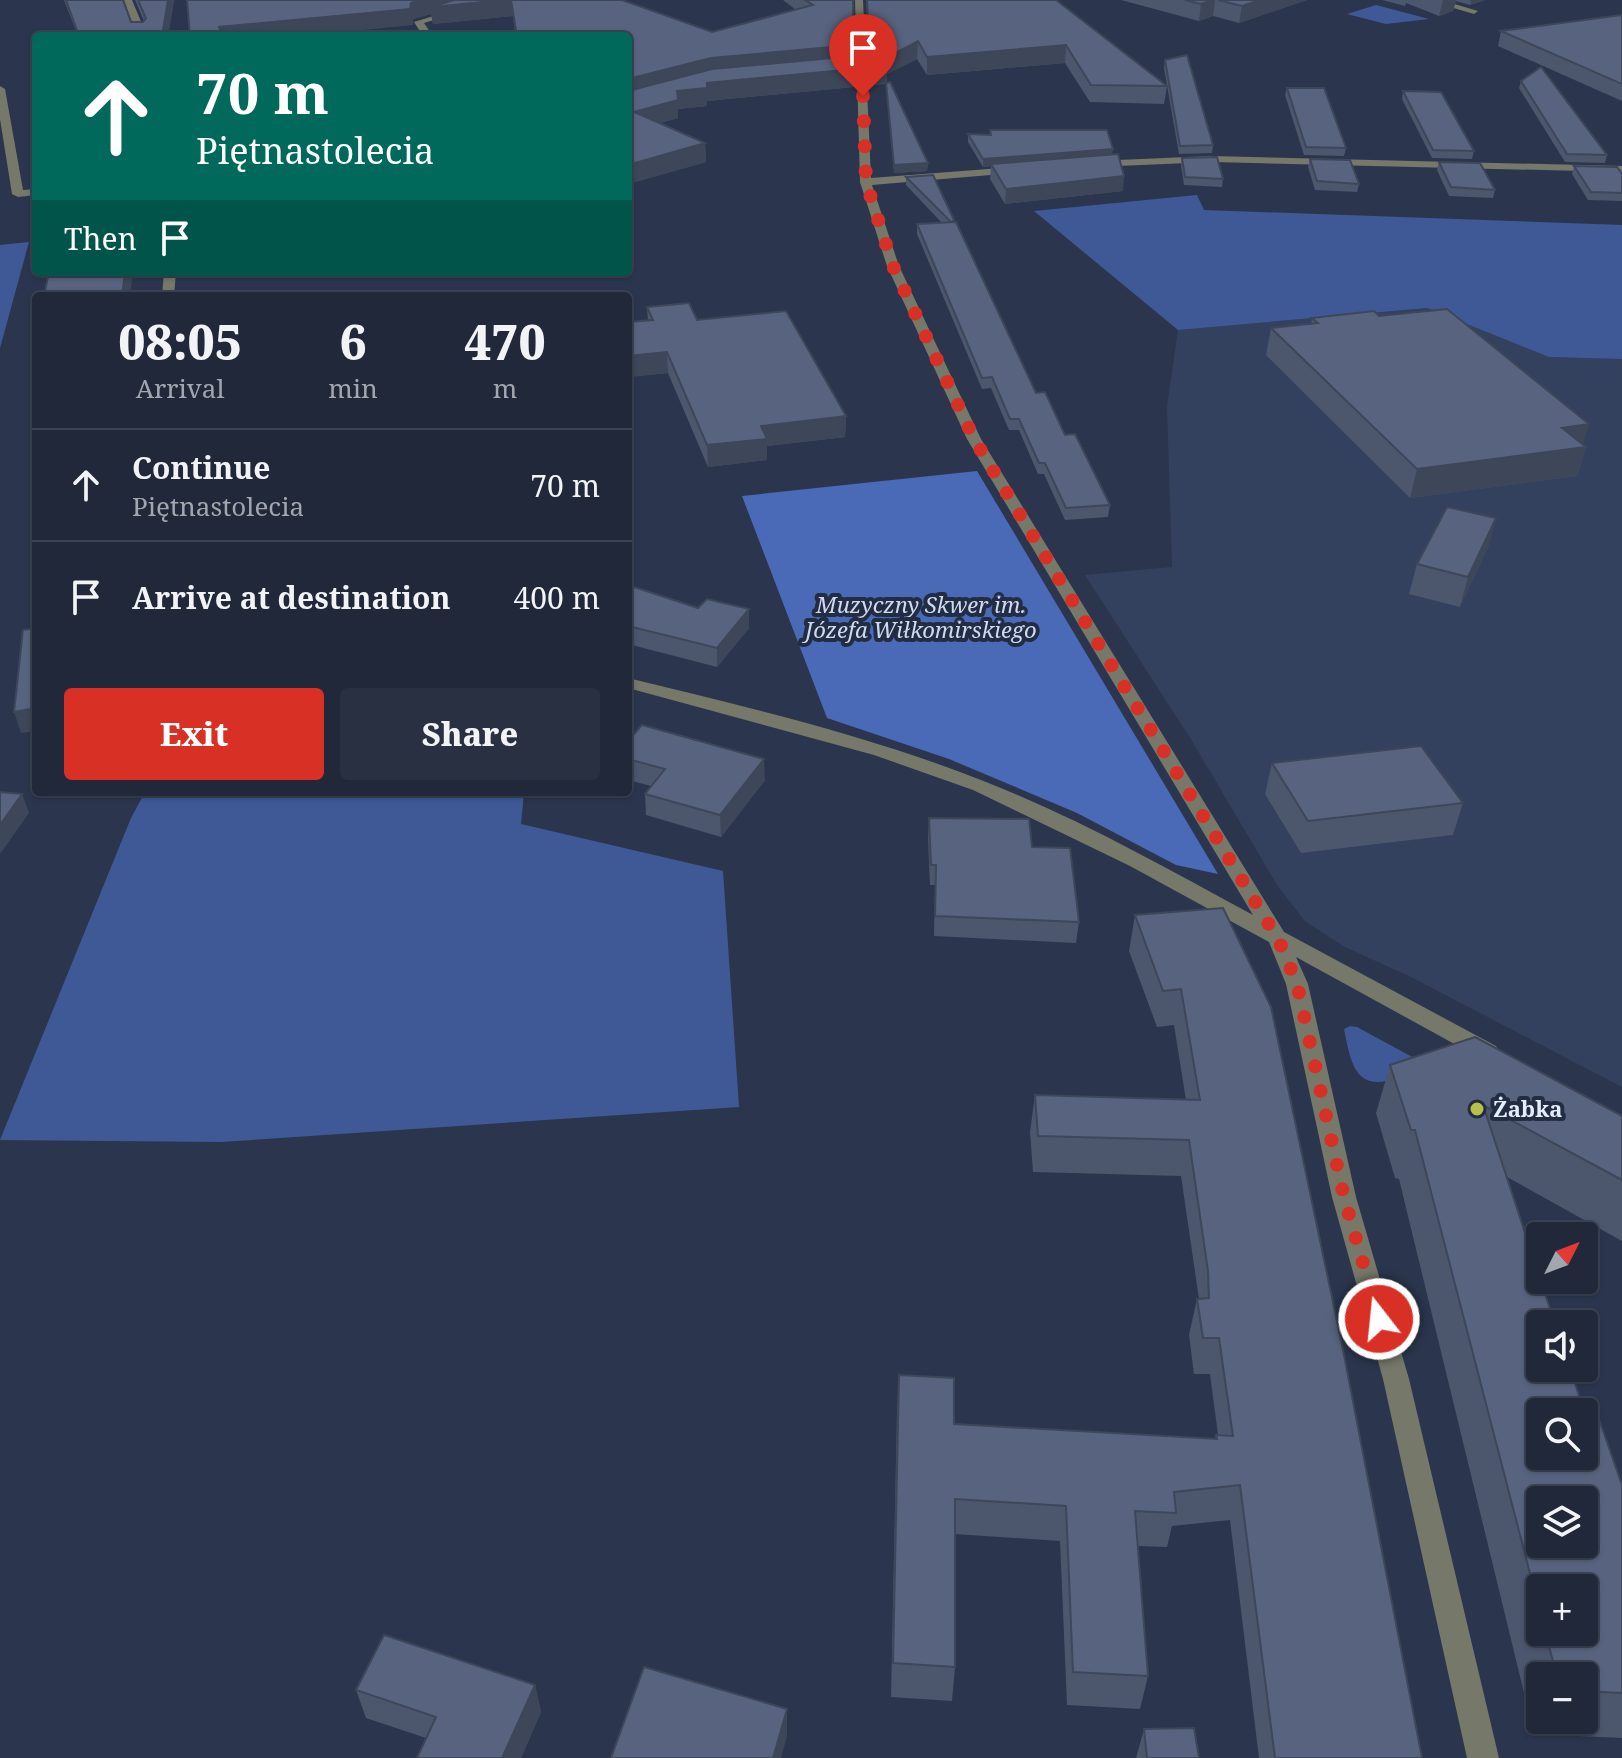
<!DOCTYPE html>
<meta charset="utf-8">
<style>
body{margin:0;font-family:"Noto Serif",serif;background:#283042;color:#f1f3f6;height:100vh;display:flex;flex-direction:column;font-size:30px;white-space:nowrap}
*{box-sizing:border-box;margin:0}
p{font-size:26px;color:#a2a6af}
.icon{flex:none;width:44px;height:44px;fill:none;stroke:currentColor;stroke-width:2;stroke-linecap:round;stroke-linejoin:round}
.map{position:relative;flex:1;overflow:hidden}
.side{position:absolute;left:32px;top:292px;width:600px;height:504px;display:flex;flex-direction:column;background:#20283a;border-radius:8px;box-shadow:0 2px 6px #0004,0 0 0 2px #3d4454}
.side>*{flex:none}
.top-card{position:absolute;left:32px;top:32px;width:600px;height:244px;border-radius:8px;box-shadow:0 2px 6px #0004,0 0 0 2px #3d4454;background:#00695c;color:#fff;overflow:hidden}
.needle{width:52px;rotate:48deg}
.fabs{position:absolute;left:1526px;top:1222px;display:grid;gap:16px}
.fabs a{display:grid;place-items:center;width:72px;height:72px;border-radius:8px;background:#20283a;box-shadow:0 2px 6px #0004,0 0 0 2px #3d4454;font-size:40px}
.pin{position:absolute;display:grid;place-items:center;width:68px;height:68px;color:#fff;margin:-82px -34px;border-radius:50% 50% 50% 0;rotate:-45deg;box-shadow:0 0 8px #0007}
.pin .icon{rotate:45deg}
.me{position:absolute;width:88px;margin:-44px;rotate:344deg;stroke-linejoin:round;filter:drop-shadow(0 0 6px #0008)}
.turn{display:flex;align-items:center;gap:28px;height:168px;padding:0 32px;font-size:36px}
.turn .icon{width:104px;height:104px;stroke-width:2.5}
.turn b{display:block;font-size:56px;line-height:68px}
.then{display:flex;align-items:center;height:76px;padding:0 32px;background:#0003;gap:16px;font-size:30px}
.eta{display:flex;justify-content:space-evenly;align-items:center;height:136px;text-align:center}
.eta b{font-size:48px;font-weight:800;line-height:56px}
.button{display:flex;gap:16px;margin-top:auto;padding:16px 32px}
.button a{flex:1;height:92px;border-radius:8px;background:#d93025;color:#fff;font-size:32px;font-weight:800;line-height:92px;text-align:center}
.button a+a{background:#283042;color:#f1f3f6}
ul{padding:0;list-style:none}
li{display:flex;align-items:center;gap:24px;height:112px;padding:0 32px;border-top:2px solid #3d4454}
li div{flex:1}
li b{display:block;font-size:30px}
li em{font-style:normal}
.map>svg:first-child{display:block}
</style>
<div class="map">
<svg width="1622" height="1758" viewBox="0 0 1622 1758">
<rect width="100%" height="100%" fill="#2b364e"/>
<polygon fill="#34415e" points="1427,308 1549,357 1622,359 1622,1087 1411,977 1345,947 1306,922 1279,888 1192,741 1085,575 1172,567 1167,406 1178,330"/>
<g fill="#3f5997">
<polygon points="1376,5 1429,19 1386,24 1347,14"/>
<polygon points="1197,195 1204,210 1622,225 1622,359 1549,357 1427,308 1178,330 1034,211"/>
<polygon points="29,242 0,348 0,245"/>
<polygon points="145,792 524,792 521,824 723,871 739,1107 221,1142 0,1140 131,818"/>
<path d="M1350 1026 1357 1027 1425 1064C1417 1072 1408 1074 1397 1078 1355 1093 1351 1063 1344 1029Z"/>
</g>
<polygon fill="#4a69b7" points="977,471 1218,874 1176,865 1077,813 949,759 827,718 742,496"/>
<g fill="none" stroke-linecap="round" stroke-linejoin="round">
<g fill="#76786a" fill-rule="evenodd">
<polygon points="124,0 132,0 147,36 137,36"/>
<polygon points="486,0 500,0 424,23 433,36 423,36 414,22"/>
<path d="M855 0H863L871 178 1014 167 1019 170 1014 173 872 185 899 266 981 439 1284 932 1496 1046 1499 1052 1496 1058H1480L1296 957 1308 984 1356 1197 1409 1379 1499 1758H1467L1383 1379 1332 1197 1286 984 1269 942 1130 866 973 790 874 755 628 688V678C747 707 871 736 986 782 1078 818 1166 868 1253 915L967 439 887 266 860 182Z"/>
<polygon points="1426,0 1441,0 1478,11 1474,14"/>
<polygon points="0,86 5,89 23,190 36,189 36,195 18,197 12,194 0,119"/>
<polygon points="1212,156 1622,166 1622,172 1212,162 1094,167 1089,164 1094,161"/>
<polygon points="164,272 176,272 174,296 162,296"/>
</g>
</g>
<g fill="#4c566d" fill-rule="evenodd">
<polygon points="64,0 123,0 131,22 143,22 144,21 135,0 174,0 168,36 78,36"/>
<polygon points="187,0 622,0 712,32 796,10 783,0 853,0 854,87 707,101 707,106 678,109 678,118 660,123 705,143 706,162 628,184 628,36 515,31 513,16 433,24 431,14 413,19 413,25"/>
<polygon points="866,0 1056,0 1167,86 1164,104 1090,102 1065,63 927,75 917,59 887,74 887,82 928,163 927,171 894,173 886,84 870,85"/>
<polygon points="1121,0 1307,0 1239,23 1213,16 1199,21"/>
<polygon points="1382,0 1485,0 1470,5 1456,1 1453,11 1439,16 1406,3 1405,6"/>
<polygon points="1622,15 1622,101 1498,46 1501,31"/>
<polygon points="1165,60 1213,145 1212,153 1179,154 1164,68"/>
<polygon points="1521,81 1607,155 1605,163 1565,162 1519,88"/>
<polygon points="1287,88 1346,148 1344,156 1304,155 1285,95"/>
<polygon points="1403,91 1474,151 1472,159 1432,158 1402,99"/>
<polygon points="990,130 1113,154 1123,191 1005,204 990,179 991,166 983,167 968,142 968,134 990,135"/>
<polygon points="1182,158 1223,179 1222,187 1184,185 1181,166"/>
<polygon points="1310,159 1359,184 1357,192 1315,190 1308,167"/>
<polygon points="1439,162 1495,190 1493,198 1449,196 1437,170"/>
<polygon points="1574,166 1622,174 1622,201 1588,200 1572,174"/>
<polygon points="906,177 954,222 1036,393 1065,435 1110,505 1108,517 1065,520 1044,474 1038,474 1019,430 1009,430 991,388 982,389 917,234 917,224 942,223 906,185"/>
<polygon points="647,307 697,320 846,416 845,437 767,446 767,460 708,467 668,373 628,377 628,322 648,321"/>
<polygon points="1379,316 1583,445 1586,447 1577,476 1410,498 1266,355 1271,328 1311,324 1312,318"/>
<polygon points="1496,518 1488,547 1460,607 1409,594 1417,564"/>
<polygon points="628,585 749,628 717,667 628,644"/>
<polygon points="628,741 765,780 721,837 646,815 645,794 651,786 628,780"/>
<polygon points="1272,763 1463,803 1453,835 1301,853 1265,794"/>
<polygon points="929,818 1032,847 1079,922 1076,943 934,936 935,885 930,885 928,838"/>
<polygon points="1223,908 1422,1758 1259,1758 1230,1520 1172,1526 1167,1547 1138,1546 1148,1676 1140,1709 1067,1705 1060,1541 955,1534 955,1667 952,1701 891,1697 897,1411 899,1375 954,1424 1215,1439 1216,1435 1218,1435 1210,1374 1194,1374 1189,1335 1197,1299 1199,1299 1181,1176 1033,1172 1030,1132 1035,1095 1186,1100 1174,1025 1157,1027 1129,951 1135,915"/>
<path d="M1390 1065 1622 1116V1241L1507 1177 1583 1408 1622 1485V1738L1534 1734 1399 1179 1395 1178 1376 1113ZM1540 1588 1584 1632H1540ZM1540 1676H1584V1720H1540Z"/>
<polygon points="535,1685 541,1712 521,1758 417,1758 426,1738 366,1718 356,1690"/>
<polygon points="1144,1729 1199,1758 1136,1758"/>
</g>
<g fill="#3e4659">
<polygon points="168,0 174,0 168,36 162,36"/>
<polygon points="420,0 511,0 513,16 433,24 431,14 413,19 413,25 305,36 221,36 219,27 411,3"/>
<polygon points="1215,0 1213,16 1199,21 1201,4"/>
<polygon points="1260,0 1307,0 1239,23 1242,6"/>
<polygon points="1443,0 1456,0 1453,11 1439,16"/>
<polygon points="1471,0 1485,0 1470,5"/>
<polygon points="918,41 917,59 887,74 887,83 870,85 870,68"/>
<polygon points="854,45 854,62 711,75 628,97 628,79 711,58"/>
<polygon points="1066,45 1065,63 927,75 927,57"/>
<polygon points="855,69 854,87 707,101 707,106 678,109 678,118 635,130 634,112 677,91 707,83"/>
<polygon points="705,143 706,162 628,184 628,165"/>
<polygon points="1113,149 1112,157 991,164 991,166 983,167 983,159"/>
<polygon points="928,163 927,171 894,173 894,165"/>
<polygon points="1124,176 1123,191 1005,204 1006,189"/>
<polygon points="125,272 133,272 130,296 122,296"/>
<polygon points="667,352 668,373 628,377 628,356"/>
<polygon points="846,416 845,437 767,446 767,460 708,467 707,445 761,426"/>
<polygon points="1589,424 1582,448 1586,447 1577,476 1410,498 1417,469 1562,428"/>
<polygon points="1496,518 1488,547 1460,607 1468,577"/>
<polygon points="749,609 749,628 717,667 717,648"/>
<polygon points="36,708 36,731 21,733 14,712"/>
<polygon points="764,759 765,780 721,837 720,815"/>
<polygon points="22,794 29,813 0,854 0,825"/>
<polygon points="535,1685 541,1712 521,1758 502,1758"/>
<polygon points="787,1709 787,1736 781,1758 773,1758"/>
</g>
<g fill="#58647f" stroke="#3e4659" stroke-width="2" fill-rule="evenodd">
<polygon points="66,0 123,0 131,22 143,22 146,18 138,0 168,0 162,36 79,36"/>
<polygon points="187,0 420,0 411,3 410,9 219,27 222,36 190,36"/>
<polygon points="454,0 504,0 431,7"/>
<polygon points="511,0 622,0 712,32 813,5 805,0 853,0 854,45 711,58 628,79 628,36 493,36 516,30"/>
<polygon points="867,0 1056,0 1167,86 1091,85 1066,45 927,57 918,41 884,59 888,66 870,68"/>
<polygon points="1185,0 1213,0 1201,4"/>
<polygon points="1218,0 1260,0 1242,6"/>
<polygon points="1622,15 1622,84 1501,31"/>
<polygon points="1187,55 1213,145 1180,146 1165,60"/>
<polygon points="854,56 855,69 707,83 707,88 677,91 678,100 634,112 705,143 628,165 628,91 712,69"/>
<polygon points="1541,67 1607,155 1567,154 1521,81"/>
<polygon points="890,82 928,163 894,165 886,83"/>
<polygon points="1287,88 1324,88 1346,148 1306,147"/>
<polygon points="1403,91 1441,92 1474,151 1433,150"/>
<polygon points="990,130 1107,130 1113,149 983,159 968,134 991,135"/>
<polygon points="1118,154 1124,176 1006,189 991,164"/>
<polygon points="1217,157 1223,179 1185,177 1182,158"/>
<polygon points="1310,159 1350,160 1359,184 1317,181"/>
<polygon points="1439,162 1480,163 1495,190 1451,187"/>
<polygon points="1574,166 1617,167 1622,174 1622,193 1591,192"/>
<polygon points="933,175 954,220 951,222 906,177"/>
<polygon points="956,222 1036,393 1045,392 1065,435 1075,434 1110,505 1066,508 1045,463 1039,463 1019,419 1010,419 992,377 982,378 917,224"/>
<polygon points="49,272 125,272 122,296 44,296"/>
<polygon points="689,303 697,320 786,311 846,416 761,426 767,439 707,445 667,352 628,356 628,322 653,320 647,307"/>
<polygon points="1447,309 1589,424 1562,428 1586,447 1417,469 1271,328 1318,323 1312,318 1374,311 1379,316"/>
<polygon points="36,338 36,355 33,355"/>
<polygon points="1447,507 1496,518 1468,577 1417,564"/>
<polygon points="628,585 698,608 707,599 749,609 717,648 628,626"/>
<polygon points="36,628 36,708 14,712 23,630"/>
<polygon points="642,725 764,759 720,815 645,794 665,769 628,759 628,741"/>
<polygon points="1421,746 1463,803 1308,821 1272,763"/>
<polygon points="0,792 22,794 0,825"/>
<polygon points="929,818 1029,819 1032,847 1070,848 1079,922 935,916 936,865 931,865"/>
<polygon points="1223,908 1271,1007 1343,1350 1422,1758 1275,1758 1240,1485 1174,1492 1176,1513 1135,1511 1148,1676 1073,1672 1066,1506 955,1499 955,1667 893,1663 899,1375 954,1378 954,1424 1217,1439 1216,1435 1233,1436 1219,1338 1203,1338 1197,1299 1209,1298 1208,1271 1189,1140 1038,1136 1035,1095 1200,1100 1181,989 1163,991 1135,915"/>
<path d="M1475 1037 1622 1116V1180L1483 1105 1555 1324H1540V1368H1570L1583 1408H1595L1622 1485V1693L1584 1691V1676H1557L1545 1632H1584V1588H1540V1612L1415 1130H1411L1390 1065ZM1540 1412H1584V1456H1540ZM1540 1500H1584V1544H1540Z"/>
<polygon points="384,1635 535,1685 502,1758 417,1758 436,1717 356,1690"/>
<polygon points="644,1667 787,1709 773,1758 611,1758"/>
<polygon points="1194,1728 1199,1758 1147,1758 1144,1729"/>
</g>
<g fill="none" stroke-linecap="round" stroke-linejoin="round">
<polyline stroke="#d93025" stroke-width="14" stroke-dasharray="0 25.2" points="863,96 866,182 893,266 974,439 1279,941 1297,984 1344,1197 1379,1319"/>
</g>
<circle fill="#b9c046" stroke="#222c43" stroke-width="3" cx="1477" cy="1109" r="8"/>
<g text-anchor="middle" stroke-width="8" stroke-linejoin="round" paint-order="stroke">
<g font-size="22" font-style="italic" fill="#cfd9ef" stroke="#222c43">
<text x="921" y="613">Muzyczny Skwer im.<tspan x="921" dy="25">Józefa Wiłkomirskiego</tspan></text>
</g>
<g font-size="22" font-weight="bold" fill="#e6edfd" stroke="#222c43" text-anchor="start">
<text x="1493" y="1117">Żabka</text>
</g>
</g>
</svg>
<div class="fabs">
<a><svg class="needle" viewBox="-14 -14 28 28"><path d="M0-13l5 13h-10z" fill="#e53935"/><path d="M0 13l5-13h-10z" fill="#a2a6af"/></svg></a>
<a><svg class="icon" aria-label="sound" viewBox="0 0 24 24"><path d="M4 9h4l5-4v14l-5-4H4zM17 9q2 3 0 6"/></svg></a>
<a><svg class="icon" aria-label="search" viewBox="0 0 24 24"><circle cx="10" cy="10" r="6"/><path d="M15 15l6 6"/></svg></a>
<a><svg class="icon" aria-label="layers" viewBox="0 0 24 24"><path d="M12 4l9 5-9 5-9-5zM3 14l9 5 9-5"/></svg></a>
<a>+</a>
<a>−</a>
</div>
<div class="pin" style="left:863px;top:96px;background:#d93025"><svg class="icon" aria-label="arrive" viewBox="0 0 24 24"><path d="M6 21V4h12l-3 4 3 4H6"/></svg></div>
<svg class="me" style="left:1379px;top:1319px" viewBox="-20 -20 40 40"><circle r="17" fill="#d93025" stroke="#fff" stroke-width="3"/><path d="M0-11L8 9 0 5-8 9z" fill="#fff"/></svg>
<div class="top-card">
<div class="turn"><svg class="icon" aria-label="ahead" viewBox="0 0 24 24"><path d="M12 20V5M6 11l6-6 6 6"/></svg><div><b>70 m</b>Piętnastolecia</div></div>
<div class="then">Then<svg class="icon" aria-label="arrive" viewBox="0 0 24 24"><path d="M6 21V4h12l-3 4 3 4H6"/></svg></div>
</div>
<section class="side">
<div class="eta">
<div><b>08:05</b><p>Arrival</p></div>
<div><b>6</b><p>min</p></div>
<div><b>470</b><p>m</p></div>
</div>
<ul>
<li><svg class="icon" aria-label="ahead" viewBox="0 0 24 24"><path d="M12 20V5M6 11l6-6 6 6"/></svg><div><b>Continue</b><p>Piętnastolecia</p></div><em>70 m</em></li>
<li><svg class="icon" aria-label="arrive" viewBox="0 0 24 24"><path d="M6 21V4h12l-3 4 3 4H6"/></svg><div><b>Arrive at destination</b></div><em>400 m</em></li>
</ul>
<div class="button"><a>Exit</a><a>Share</a></div>
</section>
</div>
